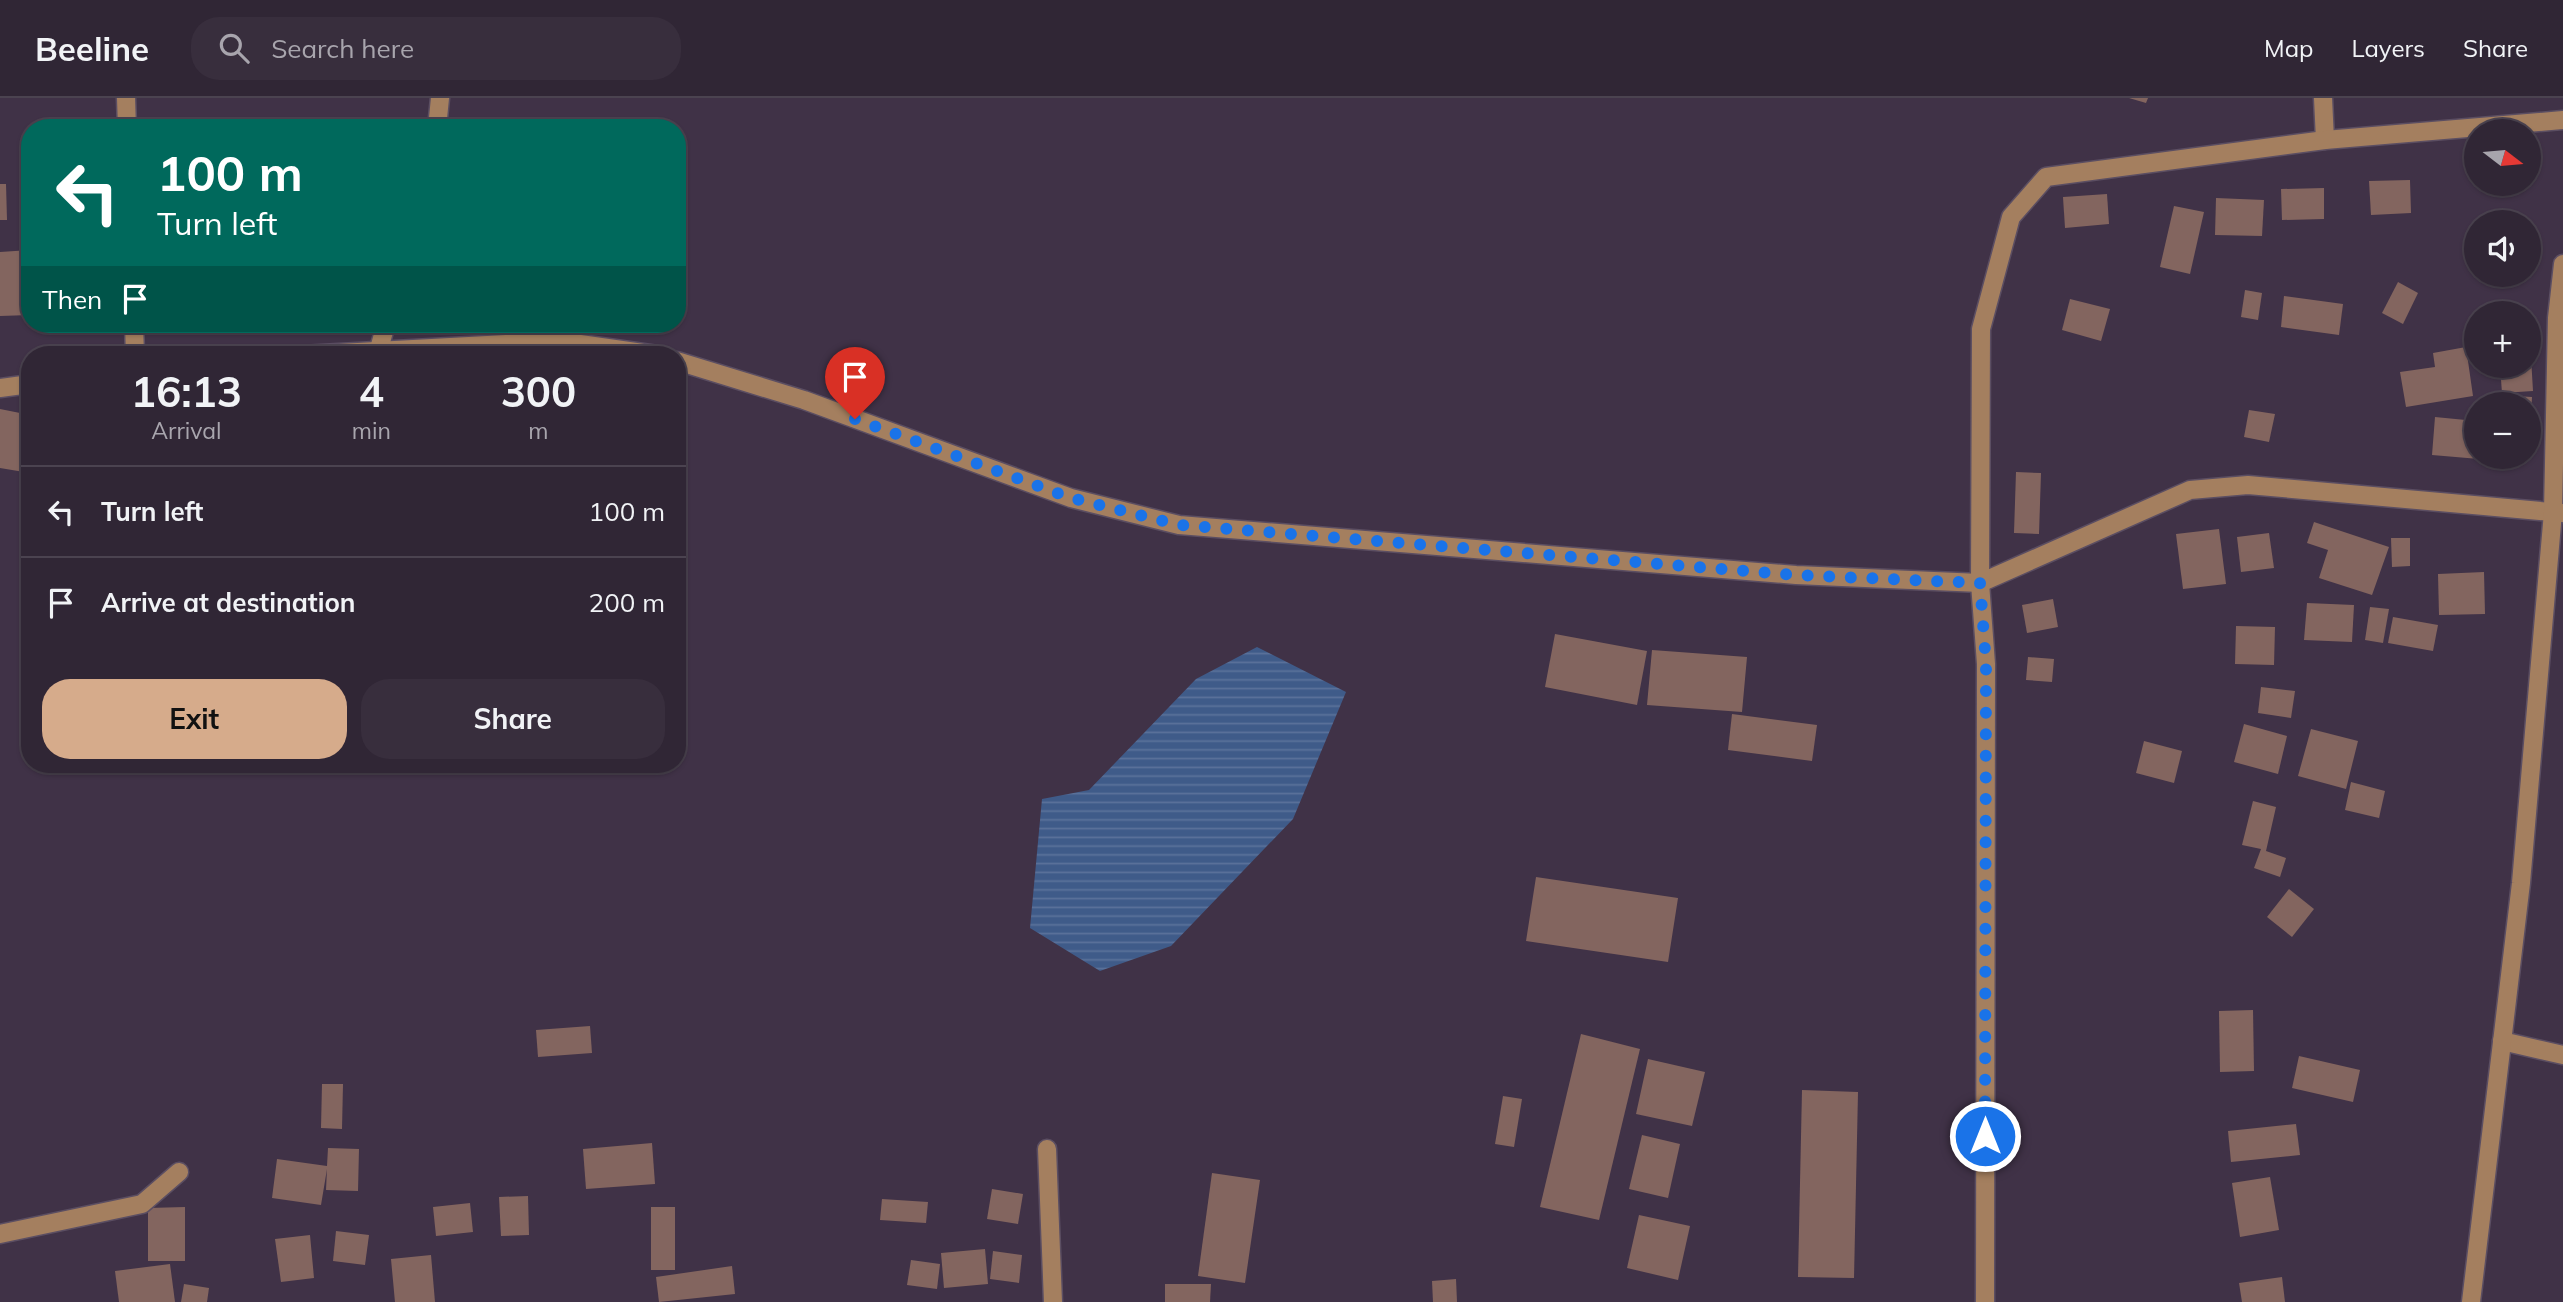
<!DOCTYPE html>
<meta charset="utf-8">
<style>
body{margin:0;font-family:Mulish,sans-serif;background:#382e3d;color:#f1f3f6;height:100vh;display:flex;flex-direction:column;font-size:26px;white-space:nowrap}
*{box-sizing:border-box;margin:0}
p{font-size:23px;color:#a8a5ad}
.icon{flex:none;width:38px;height:38px;fill:none;stroke:currentColor;stroke-width:2;stroke-linecap:round;stroke-linejoin:round}
.map{position:relative;flex:1;overflow:hidden}
.drawer{position:absolute;left:21px;top:248px;width:665px;height:427px;display:flex;flex-direction:column;background:#302635;border-radius:28px;box-shadow:0 2px 5px #0004,0 0 0 2px #4b4350}
.drawer>*{flex:none}
.top-card{position:absolute;left:21px;top:21px;width:665px;height:214px;border-radius:28px;box-shadow:0 2px 5px #0004,0 0 0 2px #4b4350;background:#00695c;color:#fff;overflow:hidden}
.needle{width:46px;rotate:106deg}
.buttons{position:absolute;left:2464px;top:21px;display:grid;gap:14px}
.buttons a{display:grid;place-items:center;width:77px;height:77px;border-radius:50%;background:#302635;box-shadow:0 2px 5px #0004,0 0 0 2px #4b4350;font-size:35px}
.pin{position:absolute;display:grid;place-items:center;width:60px;height:60px;color:#fff;margin:-72px -30px;border-radius:50% 50% 50% 0;rotate:-45deg;box-shadow:0 0 7px #0007}
.pin .icon{rotate:45deg}
.me{position:absolute;width:77px;margin:-38px;rotate:0deg;stroke-linejoin:round;filter:drop-shadow(0 0 5px #0008)}
.turn{display:flex;align-items:center;gap:24px;height:147px;padding:0 21px;font-size:32px}
.turn .icon{width:91px;height:91px;stroke-width:2.5}
.turn b{display:block;font-size:49px;line-height:60px}
.then{display:flex;align-items:center;height:66px;padding:0 21px;background:#0003;gap:14px;font-size:26px}
.eta{display:flex;justify-content:space-evenly;align-items:center;height:119px;text-align:center}
.eta b{font-size:42px;font-weight:700;line-height:49px}
.button{display:flex;gap:14px;margin-top:auto;padding:14px 21px}
.button a{flex:1;height:80px;border-radius:28px;background:#d6ab8b;color:#111;font-size:28px;font-weight:700;line-height:80px;text-align:center}
.button a+a{background:#382e3d;color:#f1f3f6}
ul{padding:0;list-style:none}
li{display:flex;align-items:center;gap:21px;height:91px;padding:0 21px;border-top:2px solid #4b4350}
li div{flex:1}
li b{display:block;font-size:26px}
li em{font-style:normal}
header{display:flex;align-items:center;gap:42px;box-sizing:border-box;height:98px;padding:0 35px;background:#302635;border-bottom:2px solid #4b4350}
header strong{font-size:33px}
nav{display:flex;gap:38px;margin-inline-start:auto;font-size:24px}
.search{width:490px;height:63px;background:#382e3d;display:flex;align-items:center;gap:18px;box-sizing:border-box;padding:0 24px;border-radius:28px;color:#a8a5ad;font-size:26px}
.map>svg:first-child{display:block}
</style>
<header>
<strong>Beeline</strong>
<div class="search"><svg class="icon" aria-label="search" viewBox="0 0 24 24"><circle cx="10" cy="10" r="6"/><path d="M15 15l6 6"/></svg>Search here</div>
<nav><a>Map</a><a>Layers</a><a>Share</a></nav>
</header>
<div class="map">
<svg width="2563" height="1204" viewBox="0 0 2563 1204">
<defs>
<pattern id="water-rules" width="6" height="5" patternUnits="userSpaceOnUse" patternTransform="scale(1.75)"><rect width="6" height="5" fill="#3f5b89"/><path d="M0 2.5h6" fill="none" stroke="#5b729a"/></pattern>
</defs>
<rect width="100%" height="100%" fill="#403247"/>
<polygon fill="url(#water-rules)" points="1257,549 1346,594 1293,721 1171,848 1100,873 1030,830 1042,701 1089,692 1196,581"/>
<g fill="#83655f">
<polygon points="2129,0 2148,0 2146,5"/>
<polygon points="28,74 30,74 30,128 21,127"/>
<polygon points="2410,82 2411,115 2371,117 2369,83"/>
<polygon points="0,86 6,86 7,122 0,122"/>
<polygon points="2324,90 2324,121 2282,122 2281,91"/>
<polygon points="2107,96 2109,126 2065,130 2063,99"/>
<polygon points="2216,100 2264,102 2262,138 2215,137"/>
<polygon points="2174,108 2204,114 2190,176 2160,169"/>
<polygon points="30,152 30,217 0,218 0,154"/>
<polygon points="2398,184 2418,195 2403,226 2382,215"/>
<polygon points="2245,192 2262,195 2258,222 2241,219"/>
<polygon points="2284,198 2343,206 2339,237 2281,229"/>
<polygon points="2070,201 2110,211 2101,243 2062,232"/>
<rect x="63" y="226" width="20" height="4"/>
<polygon points="2466,249 2473,298 2406,309 2400,274 2435,269 2433,255"/>
<polygon points="2529,259 2531,259 2533,293 2502,295 2500,268 2529,268"/>
<polygon points="2496,297 2532,299 2531,317 2529,317 2529,306 2495,306"/>
<polygon points="0,311 30,317 30,341 24,374 0,370"/>
<polygon points="2249,312 2275,316 2269,344 2244,339"/>
<polygon points="2435,319 2476,323 2476,359 2527,359 2526,365 2432,357"/>
<polygon points="2016,374 2041,375 2039,436 2014,435"/>
<polygon points="2314,424 2389,449 2372,497 2319,480 2328,452 2307,445"/>
<polygon points="2219,431 2226,486 2183,491 2176,436"/>
<polygon points="2269,435 2274,470 2241,474 2237,439"/>
<polygon points="2391,440 2410,440 2410,468 2392,469"/>
<polygon points="2484,474 2485,516 2439,517 2438,476"/>
<polygon points="2053,501 2058,529 2027,535 2022,507"/>
<polygon points="2307,505 2354,507 2352,544 2304,542"/>
<polygon points="2370,509 2389,511 2383,545 2365,542"/>
<polygon points="2393,519 2438,527 2433,553 2388,545"/>
<polygon points="2236,528 2275,529 2274,567 2235,566"/>
<polygon points="1555,536 1647,553 1637,607 1545,589"/>
<polygon points="1652,552 1747,559 1742,614 1647,607"/>
<polygon points="2028,559 2054,561 2052,584 2026,582"/>
<polygon points="2261,589 2295,593 2291,620 2258,615"/>
<polygon points="1732,616 1817,627 1812,663 1728,652"/>
<polygon points="2244,626 2287,638 2278,676 2234,664"/>
<polygon points="2311,631 2358,643 2346,691 2298,678"/>
<polygon points="2144,643 2182,653 2174,685 2136,675"/>
<polygon points="2351,684 2385,693 2379,720 2345,712"/>
<polygon points="2253,703 2276,709 2266,753 2286,760 2280,779 2254,770 2261,751 2242,747"/>
<polygon points="1536,779 1678,800 1668,864 1526,843"/>
<polygon points="2289,791 2314,811 2292,839 2267,819"/>
<polygon points="2253,912 2254,973 2220,974 2219,913"/>
<polygon points="590,928 592,955 538,959 536,932"/>
<polygon points="1581,936 1640,951 1599,1122 1540,1109"/>
<polygon points="2299,958 2360,972 2353,1004 2292,990"/>
<polygon points="1648,961 1705,974 1692,1028 1636,1016"/>
<polygon points="322,986 343,986 342,1031 321,1030"/>
<polygon points="1802,992 1858,994 1854,1180 1798,1179"/>
<polygon points="1503,998 1522,1001 1514,1049 1495,1046"/>
<polygon points="2296,1026 2300,1057 2231,1064 2228,1033"/>
<polygon points="1642,1037 1680,1046 1668,1100 1629,1091"/>
<polygon points="652,1045 655,1086 586,1091 583,1051"/>
<polygon points="328,1050 359,1051 358,1093 326,1092 327,1071 321,1107 272,1100 277,1061 327,1068"/>
<polygon points="1212,1075 1260,1082 1245,1185 1198,1178"/>
<polygon points="2270,1079 2279,1132 2240,1139 2232,1085"/>
<polygon points="992,1091 1023,1096 1018,1126 987,1121"/>
<polygon points="528,1098 529,1137 501,1138 499,1099"/>
<polygon points="882,1101 928,1104 926,1125 880,1122"/>
<polygon points="470,1105 473,1134 436,1138 433,1109"/>
<polygon points="185,1109 185,1163 148,1163 148,1110"/>
<rect x="651" y="1109" width="24" height="63"/>
<polygon points="1639,1117 1690,1128 1678,1182 1627,1170"/>
<polygon points="336,1133 369,1137 365,1167 333,1163"/>
<polygon points="310,1137 314,1180 281,1184 275,1141"/>
<polygon points="985,1151 988,1186 944,1190 941,1155"/>
<polygon points="993,1153 1022,1157 1019,1185 990,1181"/>
<polygon points="431,1157 435,1204 395,1204 391,1161"/>
<polygon points="911,1162 940,1166 937,1191 907,1187"/>
<polygon points="170,1166 175,1204 119,1204 115,1173"/>
<polygon points="732,1168 735,1196 659,1204 656,1179"/>
<polygon points="2282,1179 2285,1204 2242,1204 2239,1185"/>
<polygon points="1456,1181 1457,1204 1433,1204 1432,1183"/>
<polygon points="184,1186 209,1190 207,1204 181,1204"/>
<polygon points="1165,1186 1211,1186 1210,1204 1165,1204"/>
</g>
<g fill="none" stroke-linecap="round" stroke-linejoin="round">
<defs>
<g id="minor">
<polyline points="126,0 127,30"/>
<polyline points="2323,0 2325,42"/>
<polyline points="437,30 440,0"/>
<polyline points="134,226 135,257"/>
<polyline points="379,251 386,226"/>
<polyline points="302,257 559,243 657,257"/>
<polyline points="677,263 804,302 1071,400 1179,427 1796,477 1980,485 2190,392 2248,387 2563,415"/>
<polyline points="0,290 30,286"/>
<polyline points="2502,943 2563,957"/>
<polyline points="1047,1051 1053,1204"/>
<polyline points="0,1136 142,1106 179,1074"/>
<polyline points="1985,1204 1986,566 1980,485 1981,231 2011,119 2046,79 2325,42 2563,22"/>
<polyline points="2471,1204 2521,785 2553,414 2557,220 2563,166"/>
</g>
</defs>
<use href="#minor" stroke="#5b4e62" stroke-width="21"/>
<use href="#minor" stroke="#a47f5f" stroke-width="18"/>
</g>
<g fill="none" stroke-linecap="round" stroke-linejoin="round">
<polyline stroke="#1a73e8" stroke-width="12" stroke-dasharray="0 21.6" points="855,321 1071,400 1179,427 1796,477 1980,485 1986,566 1985,1038"/>
</g>
</svg>
<div class="buttons">
<a><svg class="needle" viewBox="-14 -14 28 28"><path d="M0-13l5 13h-10z" fill="#e53935"/><path d="M0 13l5-13h-10z" fill="#a8a5ad"/></svg></a>
<a><svg class="icon" aria-label="sound" viewBox="0 0 24 24"><path d="M4 9h4l5-4v14l-5-4H4zM17 9q2 3 0 6"/></svg></a>
<a>+</a>
<a>−</a>
</div>
<div class="pin" style="left:855px;top:321px;background:#d93025"><svg class="icon" aria-label="arrive" viewBox="0 0 24 24"><path d="M6 21V4h12l-3 4 3 4H6"/></svg></div>
<svg class="me" style="left:1985px;top:1038px" viewBox="-20 -20 40 40"><circle r="17" fill="#1a73e8" stroke="#fff" stroke-width="3"/><path d="M0-11L8 9 0 5-8 9z" fill="#fff"/></svg>
<div class="top-card">
<div class="turn"><svg class="icon" aria-label="left" viewBox="0 0 24 24"><path d="M17 20v-9H6M10 6l-5 5 5 5"/></svg><div><b>100 m</b>Turn left</div></div>
<div class="then">Then<svg class="icon" aria-label="arrive" viewBox="0 0 24 24"><path d="M6 21V4h12l-3 4 3 4H6"/></svg></div>
</div>
<section class="drawer">
<div class="eta">
<div><b>16:13</b><p>Arrival</p></div>
<div><b>4</b><p>min</p></div>
<div><b>300</b><p>m</p></div>
</div>
<ul>
<li><svg class="icon" aria-label="left" viewBox="0 0 24 24"><path d="M17 20v-9H6M10 6l-5 5 5 5"/></svg><div><b>Turn left</b></div><em>100 m</em></li>
<li><svg class="icon" aria-label="arrive" viewBox="0 0 24 24"><path d="M6 21V4h12l-3 4 3 4H6"/></svg><div><b>Arrive at destination</b></div><em>200 m</em></li>
</ul>
<div class="button"><a>Exit</a><a>Share</a></div>
</section>
</div>
